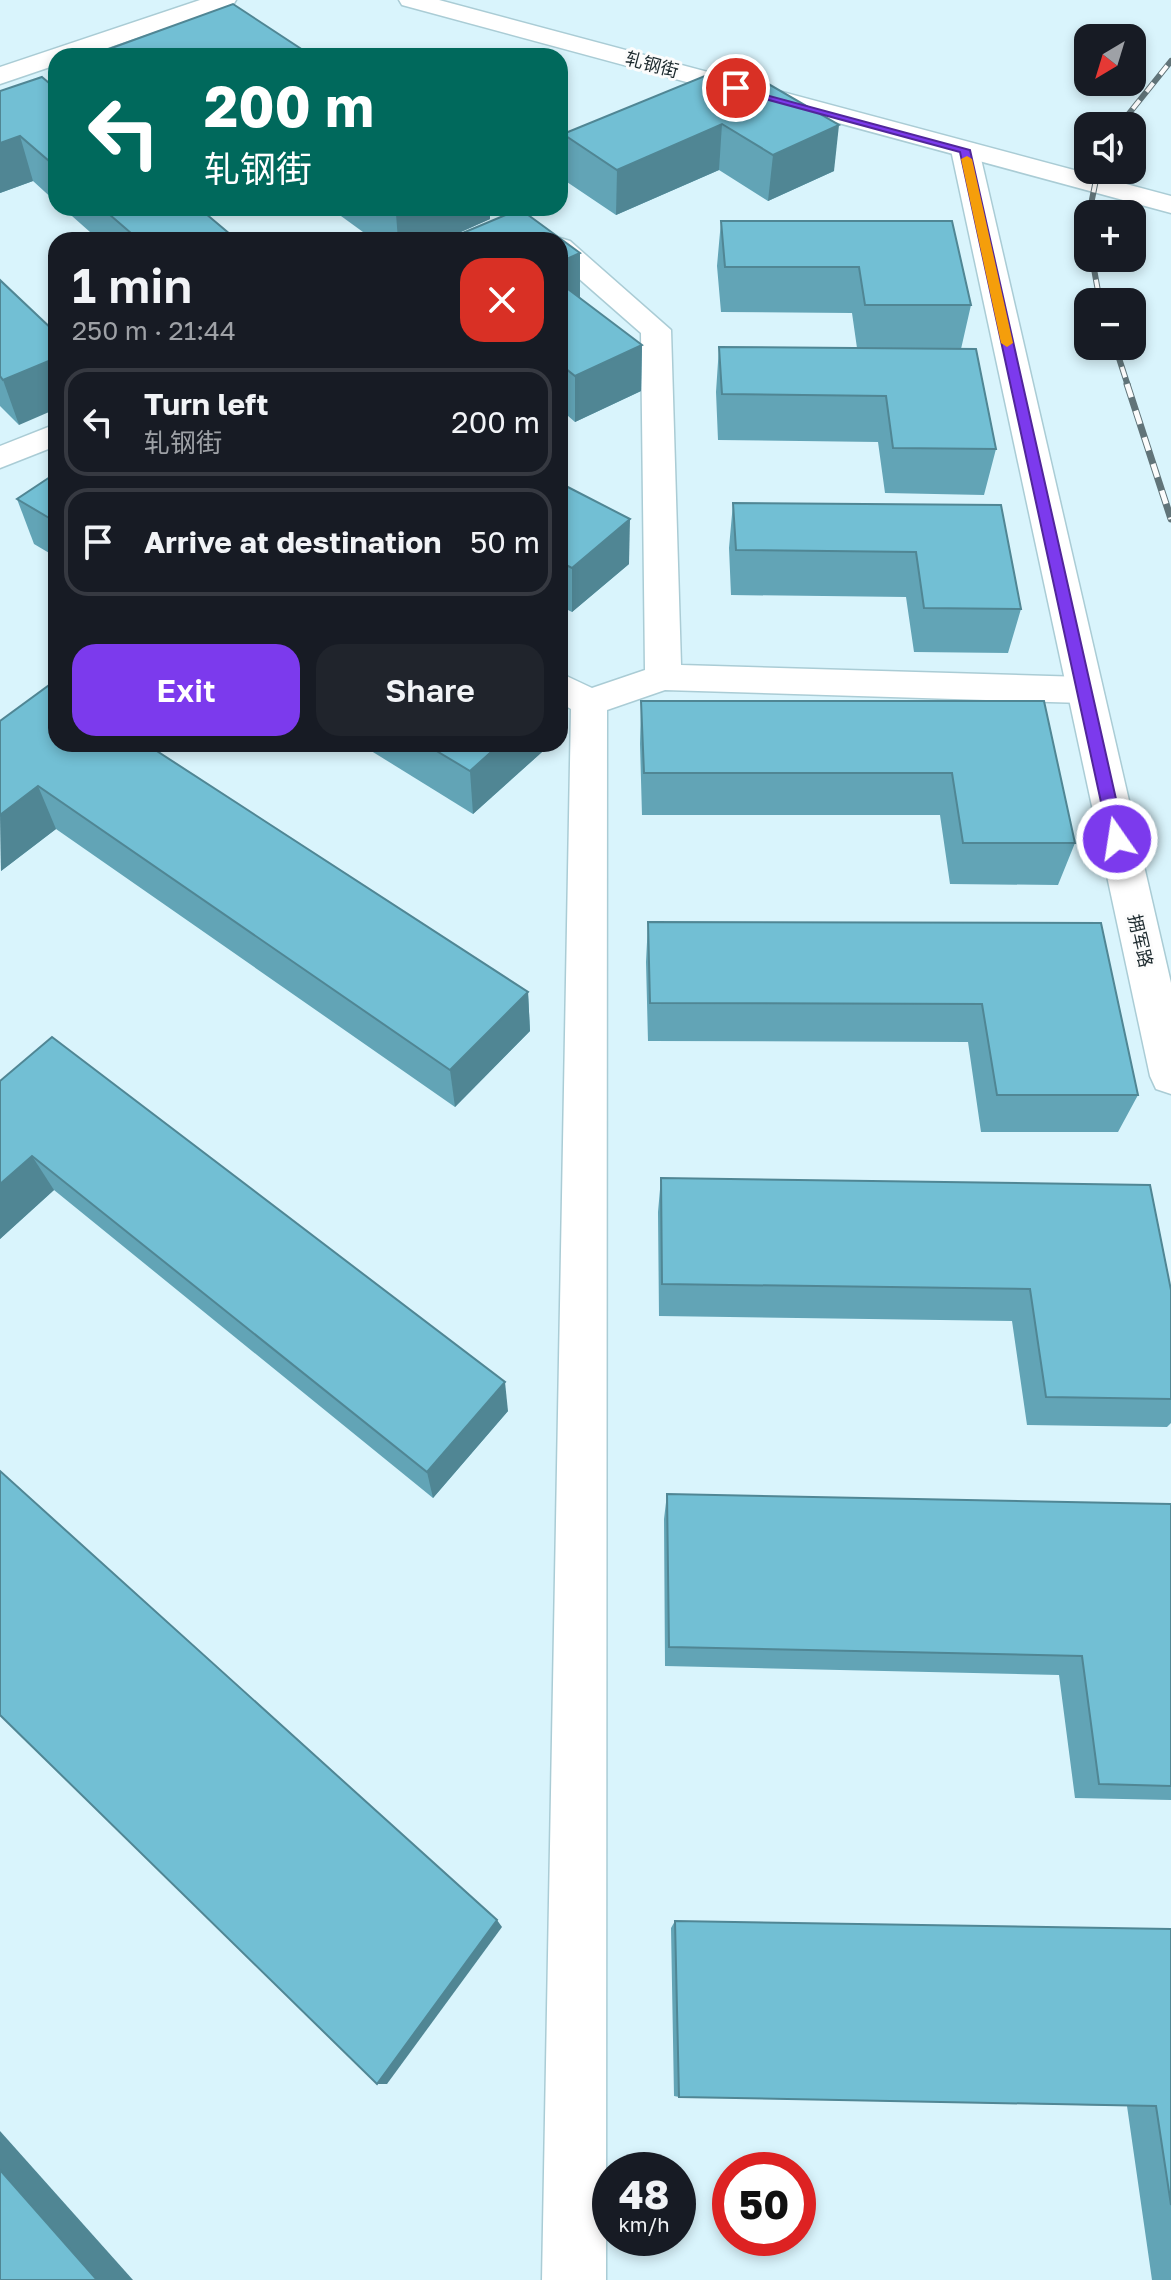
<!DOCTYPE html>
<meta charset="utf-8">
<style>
body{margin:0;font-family:"Golos Text","Noto Sans SC",sans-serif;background:#20242c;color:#f1f3f6;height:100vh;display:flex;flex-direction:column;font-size:30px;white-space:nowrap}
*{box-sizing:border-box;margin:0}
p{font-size:26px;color:#9ea1a6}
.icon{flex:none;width:44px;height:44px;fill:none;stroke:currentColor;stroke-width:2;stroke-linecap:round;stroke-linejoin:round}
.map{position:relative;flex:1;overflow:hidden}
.sheet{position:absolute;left:48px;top:232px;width:520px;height:520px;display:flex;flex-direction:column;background:#171b24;border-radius:24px;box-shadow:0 4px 12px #0003}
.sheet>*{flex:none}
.top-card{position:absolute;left:48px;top:48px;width:520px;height:168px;border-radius:24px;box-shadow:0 4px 12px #0003;background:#00695c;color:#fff;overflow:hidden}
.needle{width:52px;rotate:218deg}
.tools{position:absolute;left:1074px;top:24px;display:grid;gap:16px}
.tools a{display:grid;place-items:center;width:72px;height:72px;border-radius:16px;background:#171b24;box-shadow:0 4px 12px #0003;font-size:40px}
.speed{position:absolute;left:592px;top:2152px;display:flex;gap:16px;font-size:40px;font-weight:700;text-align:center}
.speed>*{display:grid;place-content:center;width:104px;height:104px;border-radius:50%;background:#171b24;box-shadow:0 4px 12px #0003;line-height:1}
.speed small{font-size:20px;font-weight:400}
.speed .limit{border:12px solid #d22;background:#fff;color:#111}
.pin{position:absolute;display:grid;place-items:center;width:68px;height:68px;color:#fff;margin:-34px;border:4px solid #fff;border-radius:50%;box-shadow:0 2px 8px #0007}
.me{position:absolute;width:88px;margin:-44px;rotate:347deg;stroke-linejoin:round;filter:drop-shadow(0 0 6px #0008)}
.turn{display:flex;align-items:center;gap:28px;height:168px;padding:0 24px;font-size:36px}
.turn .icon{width:104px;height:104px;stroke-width:2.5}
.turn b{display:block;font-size:56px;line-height:68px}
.round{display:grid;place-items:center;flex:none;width:84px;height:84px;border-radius:24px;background:#20242c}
.overview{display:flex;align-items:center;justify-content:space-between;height:136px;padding:0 24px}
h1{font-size:48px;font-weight:600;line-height:60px}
.button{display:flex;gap:16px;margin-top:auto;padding:16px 24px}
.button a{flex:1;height:92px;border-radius:24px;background:#7c3aed;color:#fff;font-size:32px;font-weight:600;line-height:92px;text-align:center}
.button a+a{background:#20242c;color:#f1f3f6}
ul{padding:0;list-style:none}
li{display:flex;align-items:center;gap:24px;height:108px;margin:0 16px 12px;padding:0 8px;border:4px solid #363941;border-radius:24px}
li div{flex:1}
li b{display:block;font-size:30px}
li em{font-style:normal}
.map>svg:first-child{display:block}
</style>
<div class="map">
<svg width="1171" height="2280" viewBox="0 0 1171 2280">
<rect width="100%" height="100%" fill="#d9f4fc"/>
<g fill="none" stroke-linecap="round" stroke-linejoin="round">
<defs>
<g id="minor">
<polygon points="560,238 570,241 671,330 681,665 1083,677 1096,681 1101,690 1096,699 1083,703 665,690 607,710 606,2280 542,2280 571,709 560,703 560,673 592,688 645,670 641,333 560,262 560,240 553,240"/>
<polygon points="56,424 56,446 0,468 0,446"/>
</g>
<polygon id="tertiary" points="399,0 439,0 1171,196 1171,213 402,5"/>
<g id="secondary">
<polygon points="200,0 236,0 233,5 84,56 56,56 56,65 0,84 0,67"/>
<polygon points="965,142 975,144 979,150 1171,983 1171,1094 1156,1089 1150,1076 951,150 955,144"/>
</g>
</defs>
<use href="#minor" stroke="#aaccd5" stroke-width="3"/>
<use href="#tertiary" stroke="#aaccd5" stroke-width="3"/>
<use href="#secondary" stroke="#aaccd5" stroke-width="3"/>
<use href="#minor" fill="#fff" fill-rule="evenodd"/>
<use href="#tertiary" fill="#fff" fill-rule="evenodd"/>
<use href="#secondary" fill="#fff" fill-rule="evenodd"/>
<defs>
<g id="rail-far1">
<polyline points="1119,126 1171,61"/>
<polyline points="1089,214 1098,170"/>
<polyline points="1088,218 1088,236"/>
<polyline points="1092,258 1100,302"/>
<polyline points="1115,346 1128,386"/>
</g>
<polyline id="rail" points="1127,384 1171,519"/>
</defs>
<use href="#rail-far1" stroke="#617479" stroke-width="6"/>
<use href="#rail" stroke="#617479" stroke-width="7"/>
<use href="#rail-far1" stroke="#fcfcfc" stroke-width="4" stroke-dasharray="11" stroke-linecap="butt"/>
<use href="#rail" stroke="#fcfcfc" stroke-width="5" stroke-dasharray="14" stroke-linecap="butt"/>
</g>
<g fill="#62a4b6">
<polygon points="734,64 834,171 768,201 719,170 616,215 564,180 563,134"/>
<polygon points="56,89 56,202 33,181 0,193 0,91"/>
<polygon points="63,208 199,208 237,240 99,240"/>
<polygon points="330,208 490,208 490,219 443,240 374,240"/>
<polygon points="721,221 971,305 961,349 996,449 984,495 885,493 878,442 718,440 716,392 719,347 857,348 852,313 721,312 717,266"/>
<polygon points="560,240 580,299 642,345 641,391 575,422 560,409"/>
<polygon points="0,280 19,425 0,406"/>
<polygon points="56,473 56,557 34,544 17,499"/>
<polygon points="560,483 629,564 572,612 560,606"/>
<polygon points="733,503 1001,505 1021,609 1008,653 914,652 906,597 731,595 729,548"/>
<polygon points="641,701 1044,701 1075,843 1058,885 950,884 940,815 642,815 640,744"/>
<polygon points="0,721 528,992 530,1031 455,1107 56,829 1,871"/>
<polygon points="360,744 542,744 542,752 473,814"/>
<polygon points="648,922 1101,923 1138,1095 1118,1132 981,1132 968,1042 648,1041 646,962"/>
<polygon points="0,1081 508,1411 433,1498 54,1190 0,1239"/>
<polygon points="661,1178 1171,1290 1171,1423 1167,1427 1027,1425 1012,1321 659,1316 658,1212"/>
<polygon points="667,1494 1171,1504 1171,1800 1075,1798 1059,1675 665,1666 664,1519"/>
<polygon points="675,1921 1171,1929 1171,2280 1152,2280 1127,2106 679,2097 674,2096 671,1928"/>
</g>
<g fill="#508694">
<polygon points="722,124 719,170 616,215 617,170"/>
<polygon points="839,125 834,171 768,201 773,155"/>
<polygon points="20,136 33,181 0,193 0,143"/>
<polygon points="408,208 490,208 490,219 443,240 398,240 396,214"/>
<polygon points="580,253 580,299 560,308 560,262"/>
<polygon points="642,345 641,391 575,422 575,376"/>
<polygon points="56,358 56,409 19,425 3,380"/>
<polygon points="630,519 629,564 572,612 572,568"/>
<polygon points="500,744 542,744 542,752 473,814 470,771"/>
<polygon points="38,786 56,829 1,871 0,815"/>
<polygon points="528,992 530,1031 455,1107 450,1070"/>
<polygon points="32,1156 54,1190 0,1239 0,1184"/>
<polygon points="505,1382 508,1411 433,1498 427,1472"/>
<polygon points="497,1920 502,1927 387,2084 377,2084"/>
<polygon points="0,2131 133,2280 97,2280 0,2170"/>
</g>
<g fill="#72bfd4" stroke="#508694" stroke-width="2">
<polygon points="233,4 312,56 99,56 95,54"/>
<polygon points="734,64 839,125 773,155 722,124 617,170 563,134"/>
<polygon points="42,77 56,89 56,167 20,136 0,143 0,91"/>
<polygon points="102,208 199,208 237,240 139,240"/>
<polygon points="388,208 408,208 396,214"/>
<polygon points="520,209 580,253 560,262 560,240 446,240"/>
<polygon points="721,221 952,221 971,305 865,305 859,267 725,267"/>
<polygon points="0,280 56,333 56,358 3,380 0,376"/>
<polygon points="560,283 642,345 575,376 560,364"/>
<polygon points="719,347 976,349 996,449 893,448 886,396 722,394"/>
<polygon points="56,473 56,522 17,499"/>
<polygon points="560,483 630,519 572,568 560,562"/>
<polygon points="733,503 1001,505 1021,609 924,608 916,552 736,550"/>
<polygon points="52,683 56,685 56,744 146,744 528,992 450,1070 38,786 0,815 0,721"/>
<polygon points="641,701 1044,701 1075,843 963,843 952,773 644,773"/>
<polygon points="425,744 500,744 470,771"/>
<polygon points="648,922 1101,923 1138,1095 997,1095 982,1004 650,1003"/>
<polygon points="52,1037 505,1382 427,1472 32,1156 0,1184 0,1081"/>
<polygon points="661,1178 1150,1185 1171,1290 1171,1399 1046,1397 1030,1289 662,1284"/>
<polygon points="0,1471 497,1920 377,2084 0,1715"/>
<polygon points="667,1494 1171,1504 1171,1786 1099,1784 1082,1656 669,1647"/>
<polygon points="675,1921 1171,1929 1171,2205 1156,2106 679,2097"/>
<polygon points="0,2170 97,2280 0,2280"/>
</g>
<polygon fill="#7c3aed" stroke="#51269a" stroke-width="2" points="732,86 970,150 1125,839 1123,843 1117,845 1109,839 960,152 732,90"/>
<polygon fill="#f59e0b" points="967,156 972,159 1013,343 1007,347 1001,343 961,159"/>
<g text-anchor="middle" stroke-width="6" stroke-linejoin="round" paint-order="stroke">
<g font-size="18" fill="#1b282c" stroke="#fcfcfc">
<text transform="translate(652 65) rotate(15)" y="6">轧钢街</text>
<text transform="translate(1140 941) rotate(77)" y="6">拥军路</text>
</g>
</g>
</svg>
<div class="tools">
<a><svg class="needle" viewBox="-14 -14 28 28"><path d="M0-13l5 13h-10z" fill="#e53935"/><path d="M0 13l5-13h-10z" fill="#9ea1a6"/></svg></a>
<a><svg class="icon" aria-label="sound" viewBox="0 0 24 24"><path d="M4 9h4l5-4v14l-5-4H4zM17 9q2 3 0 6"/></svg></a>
<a>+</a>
<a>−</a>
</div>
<div class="speed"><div>48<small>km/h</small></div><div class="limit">50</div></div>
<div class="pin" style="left:736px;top:88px;background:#d93025"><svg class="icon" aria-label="arrive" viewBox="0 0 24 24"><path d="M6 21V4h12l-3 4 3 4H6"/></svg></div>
<svg class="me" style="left:1117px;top:839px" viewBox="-20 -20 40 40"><circle r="17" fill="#7c3aed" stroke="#fff" stroke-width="3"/><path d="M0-11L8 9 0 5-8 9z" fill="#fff"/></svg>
<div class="top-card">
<div class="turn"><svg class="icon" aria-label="left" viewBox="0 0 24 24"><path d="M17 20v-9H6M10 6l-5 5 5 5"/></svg><div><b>200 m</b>轧钢街</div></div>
</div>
<section class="sheet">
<div class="overview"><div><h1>1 min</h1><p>250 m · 21:44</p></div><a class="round" style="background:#d93025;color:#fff"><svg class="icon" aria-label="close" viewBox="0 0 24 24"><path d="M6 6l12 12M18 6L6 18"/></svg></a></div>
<ul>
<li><svg class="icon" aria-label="left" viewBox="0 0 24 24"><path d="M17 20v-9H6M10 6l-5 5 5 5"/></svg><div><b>Turn left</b><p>轧钢街</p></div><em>200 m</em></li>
<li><svg class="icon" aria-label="arrive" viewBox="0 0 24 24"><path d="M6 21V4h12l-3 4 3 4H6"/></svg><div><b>Arrive at destination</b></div><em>50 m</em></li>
</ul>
<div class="button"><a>Exit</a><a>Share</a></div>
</section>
</div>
